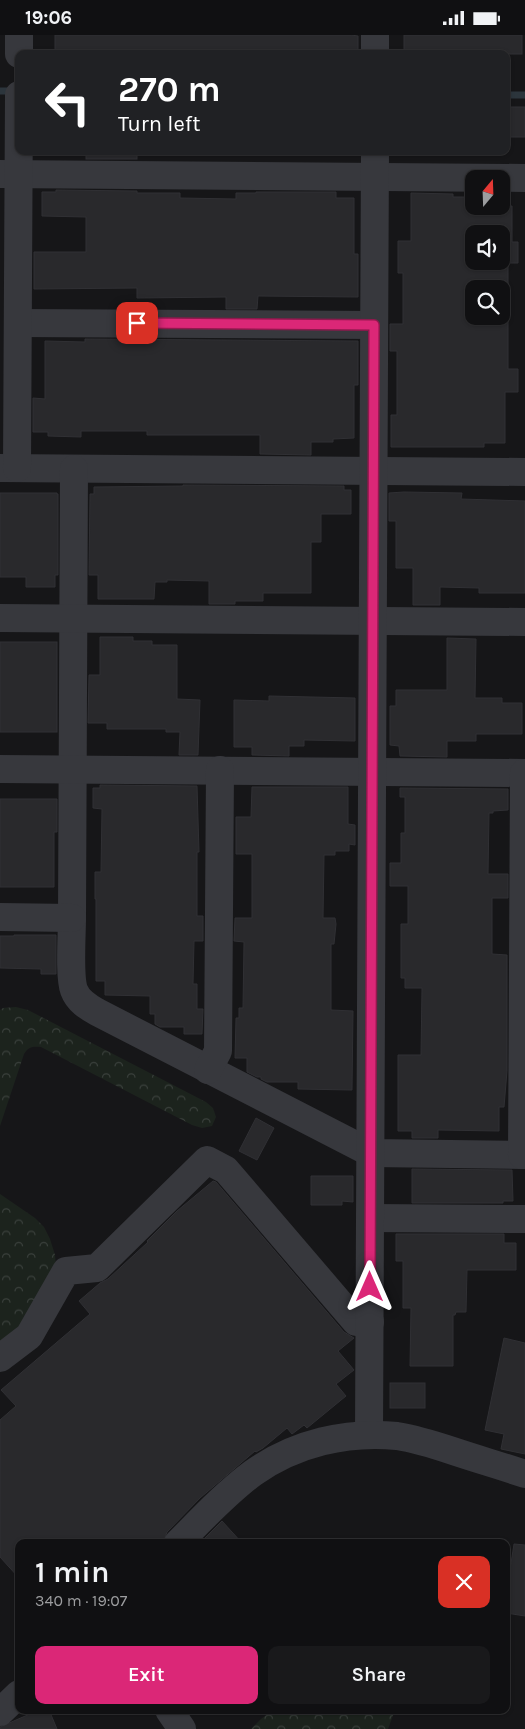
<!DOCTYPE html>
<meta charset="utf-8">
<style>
body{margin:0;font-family:Karla,sans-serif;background:#19191b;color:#f1f3f6;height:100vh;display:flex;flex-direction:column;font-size:19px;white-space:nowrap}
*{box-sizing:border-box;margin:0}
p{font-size:16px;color:#9c9d9f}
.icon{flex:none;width:28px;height:28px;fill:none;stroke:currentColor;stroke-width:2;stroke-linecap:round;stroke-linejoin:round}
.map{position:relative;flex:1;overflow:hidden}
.details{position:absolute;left:15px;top:1504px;width:495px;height:175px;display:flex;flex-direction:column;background:#101012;border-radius:10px;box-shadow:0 1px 4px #0004,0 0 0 1px #303032}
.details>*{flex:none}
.hud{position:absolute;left:15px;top:15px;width:495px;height:105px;border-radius:10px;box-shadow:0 1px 4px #0004,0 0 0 1px #303032;background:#202124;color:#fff;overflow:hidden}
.needle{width:32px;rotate:19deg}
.fabs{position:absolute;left:465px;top:135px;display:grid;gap:10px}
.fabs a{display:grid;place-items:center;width:45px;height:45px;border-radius:10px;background:#101012;box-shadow:0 1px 4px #0004,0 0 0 1px #303032;font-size:25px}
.pin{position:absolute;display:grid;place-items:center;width:42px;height:42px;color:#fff;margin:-21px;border-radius:10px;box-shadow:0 2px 8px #0006}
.me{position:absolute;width:55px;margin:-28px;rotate:0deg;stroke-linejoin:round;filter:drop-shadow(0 0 4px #0008)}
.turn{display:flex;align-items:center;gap:18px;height:105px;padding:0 20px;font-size:22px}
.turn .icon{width:65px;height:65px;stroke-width:2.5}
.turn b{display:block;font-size:35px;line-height:42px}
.round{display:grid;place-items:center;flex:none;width:52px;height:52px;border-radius:10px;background:#19191b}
.head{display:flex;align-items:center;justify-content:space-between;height:85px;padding:0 20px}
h1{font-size:30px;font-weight:600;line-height:38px}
.action{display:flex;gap:10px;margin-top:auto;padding:10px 20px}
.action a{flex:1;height:58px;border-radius:10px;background:#db2777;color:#fff;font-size:20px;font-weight:600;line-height:58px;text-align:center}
.action a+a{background:#19191b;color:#f1f3f6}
.status{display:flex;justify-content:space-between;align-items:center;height:35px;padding:0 25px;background:#101012;direction:ltr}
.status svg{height:14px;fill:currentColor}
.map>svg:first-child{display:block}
</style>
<div class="status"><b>19:06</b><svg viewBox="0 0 49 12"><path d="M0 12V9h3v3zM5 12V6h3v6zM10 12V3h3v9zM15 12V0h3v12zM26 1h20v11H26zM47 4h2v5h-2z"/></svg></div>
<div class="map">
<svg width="525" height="1694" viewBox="0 0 525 1694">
<defs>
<pattern id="forest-crowns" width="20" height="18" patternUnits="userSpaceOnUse" patternTransform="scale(1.25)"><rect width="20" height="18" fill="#1c231d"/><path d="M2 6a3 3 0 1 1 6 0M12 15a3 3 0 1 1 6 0" fill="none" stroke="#3a403c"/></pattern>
</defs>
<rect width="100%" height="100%" fill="#161618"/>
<g fill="url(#forest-crowns)">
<path d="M16 972 28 975 206 1067 213 1073 216 1082 212 1091 202 1093 192 1090 41 1012C33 1011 28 1012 24 1019L0 1091V975L3 973Z"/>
<polygon points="0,1159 35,1183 44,1192 50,1204 55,1220 56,1231 30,1282 0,1312"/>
<polygon points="273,1675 395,1675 388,1694 251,1694 261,1684"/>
</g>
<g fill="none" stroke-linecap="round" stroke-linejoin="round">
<g stroke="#2c353c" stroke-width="7">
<polyline points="0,56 10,56"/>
<polyline points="506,60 525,60"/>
</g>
</g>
<g fill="#29292c" stroke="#303034" fill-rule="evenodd">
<polygon points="55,0 351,0 358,1 358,19 55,19"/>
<rect x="404" y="0" width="118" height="19"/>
<rect x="506" y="72" width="19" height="30"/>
<rect x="86" y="116" width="51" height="8"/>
<polygon points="56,155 137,156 137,158 180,158 180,163 236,164 236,158 256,158 256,157 336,157 336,163 354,163 354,219 358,219 358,262 258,261 257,274 226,274 226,262 137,263 137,253 34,254 34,217 86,217 86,182 42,181 42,157 56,157"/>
<path d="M411 158 453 159V162H474V171H512V207H518V228H508V334H518V357H505V408H484V412H391V380H397V316H390V289H403V238H398V206H411ZM474 199H501V226H474ZM474 254H501V281H474Z"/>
<polygon points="85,304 358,306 358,350 354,350 354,403 333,404 333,407 311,407 311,420 260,419 260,400 147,400 147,396 81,396 81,402 48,401 48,397 33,397 33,363 45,364 45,306 85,307"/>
<polygon points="183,450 344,451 344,455 351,455 351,479 321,479 321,507 311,507 311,558 263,558 263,566 235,566 235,569 209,569 209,546 167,545 167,547 155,547 154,564 98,564 98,540 89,540 90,459 94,459 94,452 183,451"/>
<polygon points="404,457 462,458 461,464 525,466 525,558 479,558 479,553 440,552 440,570 413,570 413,533 396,533 396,486 389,486 389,458"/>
<polygon points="0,458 57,458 57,459 58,459 58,540 55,540 55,552 26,552 26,542 0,542"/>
<polygon points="100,602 133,602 133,606 152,606 152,610 177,610 177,664 200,665 198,720 179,720 180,697 166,697 166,694 107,694 107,688 88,688 89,640 100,640"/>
<polygon points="447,603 476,604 475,663 502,663 502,668 522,668 522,699 476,699 476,706 447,706 447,722 400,721 399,711 390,710 390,671 396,671 396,655 447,655"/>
<rect x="0" y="607" width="57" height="90"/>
<polygon points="269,661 355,663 355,706 304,705 304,711 289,711 289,721 252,720 252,712 234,712 234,665 269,666"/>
<polygon points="100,750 197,751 199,817 197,817 197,881 203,881 203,906 194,906 193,949 197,949 197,974 203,974 202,999 184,999 184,992 160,992 155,989 155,979 150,979 150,961 105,960 105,946 96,946 96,864 95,864 95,837 101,837 102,774 93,773 93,753 100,753"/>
<polygon points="252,752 348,752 348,789 355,790 355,810 349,809 349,816 335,816 335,820 324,820 323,883 335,883 336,889 334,909 331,909 331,975 353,976 352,1055 298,1054 298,1047 267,1047 261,1044 261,1042 257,1042 247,1037 247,1023 235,1023 236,983 239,983 239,973 243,973 244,907 234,906 235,883 252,883 252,819 236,819 236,782 251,782"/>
<polygon points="400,753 508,754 508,775 493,776 493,778 489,778 488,839 508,839 508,863 492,863 492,919 507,920 507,1036 504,1072 499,1072 499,1096 438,1095 438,1103 412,1103 412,1096 398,1096 398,1020 421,1020 422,953 405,953 405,943 401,943 401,889 408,889 408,851 390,851 390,828 401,828 401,798 405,798 405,762 400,762"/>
<polygon points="0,764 57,764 57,797 54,797 54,852 0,852"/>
<polygon points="14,900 56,900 56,939 41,939 41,934 0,933 0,901 14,901"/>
<polygon points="256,1083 274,1093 257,1125 239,1116"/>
<polygon points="412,1134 512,1135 513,1166 503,1166 503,1168 412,1168"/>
<polygon points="311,1141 353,1141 353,1167 342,1166 342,1170 311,1170"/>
<polygon points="213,1146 216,1147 344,1297 354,1303 338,1316 354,1335 336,1349 346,1361 307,1393 304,1390 292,1399 287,1393 263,1413 256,1417 255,1416 200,1463 167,1497 163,1508 19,1508 19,1543 0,1522 0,1385 16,1371 1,1355 90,1279 79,1266 100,1248 108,1244 148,1207 147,1206 177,1176"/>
<polygon points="396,1199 504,1199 504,1208 516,1208 516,1235 467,1235 466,1277 456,1277 455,1280 453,1280 453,1331 410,1331 411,1273 403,1273 403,1226 396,1226"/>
<polygon points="504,1303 525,1308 525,1419 501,1414 504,1399 485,1395"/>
<rect x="390" y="1348" width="35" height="25"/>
<polygon points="222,1486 242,1508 200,1508"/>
<polygon points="514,1509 525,1510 525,1581 506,1578 506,1560"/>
<polygon points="39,1675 49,1675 57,1694 0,1694 0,1692"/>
</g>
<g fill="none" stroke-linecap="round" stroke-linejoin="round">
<g stroke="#37383d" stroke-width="28">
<polyline points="19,19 19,0"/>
<polyline points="375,19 375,0"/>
<polyline points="0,139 525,143"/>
<polyline points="18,288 374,290"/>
<polyline points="0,433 525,437"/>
<polyline points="17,433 19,60"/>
<path d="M74 434 72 883C72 899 69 941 74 955 78 966 88 972 97 977L371 1118 525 1120"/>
<polyline points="0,583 525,587"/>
<polyline points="0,734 525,738"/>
<polyline points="0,882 72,883"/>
<polyline points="208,1035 218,1016 220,735"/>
<polyline points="522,1120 524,738"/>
<polyline points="370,1183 525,1184"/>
<polyline points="0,1323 29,1301 66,1236 97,1233 207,1125 226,1135 356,1287 370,1287"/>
<polyline points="369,1400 375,116"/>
<path d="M178 1508C202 1484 226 1458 253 1438 295 1408 347 1396 397 1401 416 1404 435 1410 453 1416 477 1424 501 1431 525 1439"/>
<polyline points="169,1675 182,1694"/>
<polyline points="0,1677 19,1659"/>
</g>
</g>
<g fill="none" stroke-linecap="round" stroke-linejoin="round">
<defs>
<polyline id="route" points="137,288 374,290 370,1252"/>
</defs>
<use href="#route" stroke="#8e194d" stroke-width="12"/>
<use href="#route" stroke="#db2777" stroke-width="9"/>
</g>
</svg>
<div class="fabs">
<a><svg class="needle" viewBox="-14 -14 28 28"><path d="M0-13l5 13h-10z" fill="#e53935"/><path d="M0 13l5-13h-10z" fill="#9c9d9f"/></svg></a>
<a><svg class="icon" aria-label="sound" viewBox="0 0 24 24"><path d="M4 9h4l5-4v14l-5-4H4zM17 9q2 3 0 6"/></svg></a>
<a><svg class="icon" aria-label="search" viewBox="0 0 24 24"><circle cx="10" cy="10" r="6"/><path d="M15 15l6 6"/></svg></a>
</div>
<div class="pin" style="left:137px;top:288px;background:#d93025"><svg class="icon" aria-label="arrive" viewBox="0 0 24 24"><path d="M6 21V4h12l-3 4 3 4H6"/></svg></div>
<svg class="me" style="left:370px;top:1252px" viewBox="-20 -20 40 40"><path d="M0-17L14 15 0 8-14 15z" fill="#db2777" stroke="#fff" stroke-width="4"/></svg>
<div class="hud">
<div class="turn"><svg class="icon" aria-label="left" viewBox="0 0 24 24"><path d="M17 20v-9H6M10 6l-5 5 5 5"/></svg><div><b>270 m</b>Turn left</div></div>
</div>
<section class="details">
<div class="head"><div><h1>1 min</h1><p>340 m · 19:07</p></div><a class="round" style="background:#d93025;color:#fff"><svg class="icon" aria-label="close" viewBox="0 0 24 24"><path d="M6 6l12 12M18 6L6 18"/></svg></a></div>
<div class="action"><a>Exit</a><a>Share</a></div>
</section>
</div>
